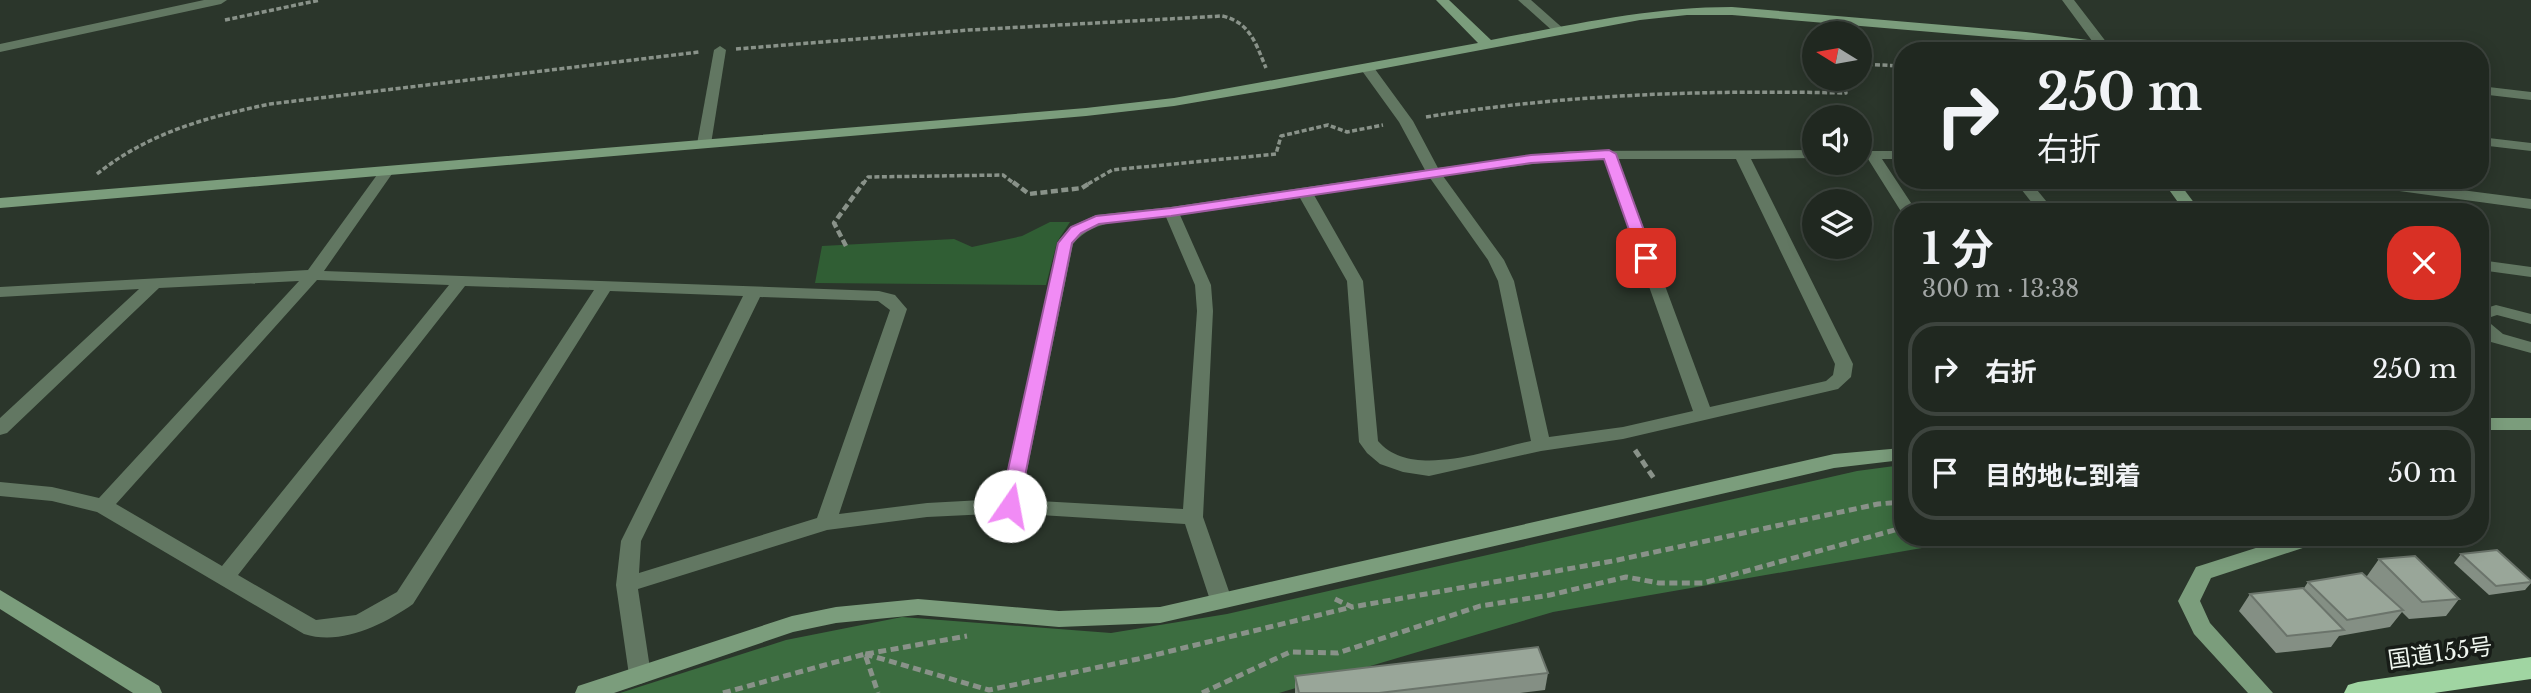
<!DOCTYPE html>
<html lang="ja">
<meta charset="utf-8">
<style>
body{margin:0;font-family:"Libre Baskerville","Noto Sans JP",serif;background:#2d342d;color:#f1f3f6;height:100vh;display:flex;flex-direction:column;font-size:26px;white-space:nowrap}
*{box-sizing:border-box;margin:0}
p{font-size:23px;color:#a2a6a5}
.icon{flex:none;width:38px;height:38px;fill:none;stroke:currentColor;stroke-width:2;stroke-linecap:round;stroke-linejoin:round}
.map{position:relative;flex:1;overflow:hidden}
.details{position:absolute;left:1894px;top:203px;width:595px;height:343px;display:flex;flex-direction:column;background:#202820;border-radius:28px;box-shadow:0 4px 18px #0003,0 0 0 2px #3d443e}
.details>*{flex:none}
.banner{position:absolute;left:1894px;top:42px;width:595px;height:147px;border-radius:28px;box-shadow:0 4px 18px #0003,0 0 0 2px #3d443e;background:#202820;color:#f1f3f6;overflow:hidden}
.needle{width:46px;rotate:281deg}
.controls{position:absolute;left:1802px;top:21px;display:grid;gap:14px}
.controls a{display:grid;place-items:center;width:70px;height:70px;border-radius:50%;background:#202820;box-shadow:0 4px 18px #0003,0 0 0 2px #3d443e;font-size:35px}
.pin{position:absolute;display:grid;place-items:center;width:60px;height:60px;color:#fff;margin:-30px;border-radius:14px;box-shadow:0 4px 10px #0006}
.me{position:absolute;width:77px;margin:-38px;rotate:12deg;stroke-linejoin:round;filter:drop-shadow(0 0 5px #0008)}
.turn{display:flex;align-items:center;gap:24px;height:147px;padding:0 28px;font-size:32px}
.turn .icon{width:91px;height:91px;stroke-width:2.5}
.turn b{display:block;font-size:49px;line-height:60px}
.round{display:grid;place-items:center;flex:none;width:74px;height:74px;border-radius:28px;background:#2d342d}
.overview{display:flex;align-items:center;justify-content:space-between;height:119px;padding:0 28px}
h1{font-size:42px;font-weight:700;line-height:52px}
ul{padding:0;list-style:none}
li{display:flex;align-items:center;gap:21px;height:94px;margin:0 14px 10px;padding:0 14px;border:4px solid #3d443e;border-radius:28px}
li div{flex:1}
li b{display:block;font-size:26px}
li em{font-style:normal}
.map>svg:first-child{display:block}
</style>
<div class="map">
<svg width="2531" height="693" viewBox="0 0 2531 693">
<rect width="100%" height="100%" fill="#2b362b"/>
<polygon fill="#305e34" points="1050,222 1070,222 1057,242 1046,285 815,283 822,246 954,239 972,247 1022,236"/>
<polygon fill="#3c6d40" points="1902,465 1902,537 2176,537 2161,542 1945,544 1553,612 1279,693 620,693 786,640 902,617 1111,633 1227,614 1857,471"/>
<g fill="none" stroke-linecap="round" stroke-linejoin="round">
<g stroke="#899289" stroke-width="3.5" stroke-dasharray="5 2.5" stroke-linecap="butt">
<polyline points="225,20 320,0"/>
<path d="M736 49 969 30 1222 16C1250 22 1256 44 1266 68"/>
<polyline points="1860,64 1902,66"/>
<path d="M1426 117C1566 94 1704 90 1846 93L1842 79"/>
<path d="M97 174C148 133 207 117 270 104L699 52"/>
<polyline points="863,184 868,177 1003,175 1015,184"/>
<polyline points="1088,184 1112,170 1276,154 1281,136 1328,125 1347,132 1383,125"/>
</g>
<g stroke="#899289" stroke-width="4.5" stroke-dasharray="7 3.5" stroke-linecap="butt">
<polyline points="1013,182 1029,194 1082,188 1091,182"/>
<polyline points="846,246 834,223 864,182"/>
</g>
<g stroke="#899289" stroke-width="5" stroke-dasharray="8 4.5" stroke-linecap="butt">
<polyline points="1635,450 1655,480"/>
<polyline points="1335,599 1352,607 1613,561 1878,504 1902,502"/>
<polyline points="865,654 989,690 1138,659 1352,607"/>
<polyline points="866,654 967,636"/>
<polyline points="723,693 865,654 878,693"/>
<polyline points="1202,693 1290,652 1338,653 1480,606 1550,595 1626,577 1659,583 1703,583 1902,528"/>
</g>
<g fill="#627762" fill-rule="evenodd">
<polygon points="204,0 227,0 221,4 0,52 0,44"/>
<polygon points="1518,0 1531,0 1566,31 1560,35 1556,34"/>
<polygon points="2062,0 2074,0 2107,43 2147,47 2153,51 2098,49"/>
<polygon points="720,46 726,50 711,144 704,148 697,144 714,50"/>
<path d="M1367 64 1372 65 1413 121 1438 168 1570 151 1815 150V158L1751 159 1853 364 1851 377 1838 389 1623 439 1541 451 1429 476 1403 472 1380 464 1367 453 1359 442 1347 281 1300 198 1180 215 1211 285 1213 311 1203 517 1232 600 1229 606 1221 608 1213 606 1210 600 1185 524 1010 513 927 517 827 530 638 589 651 675 648 681 640 684 632 681 629 675 616 585 621 541 743 296 610 291 413 604C383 625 341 646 304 634L97 512 52 501 0 496V482L52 487 99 498 299 281 159 288 7 433 0 435V418L139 289 0 297V287L308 270 382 168 387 167 394 171 324 271 879 291 895 295 907 309 839 514 927 503 1001 499 1059 240 1070 227 1096 215 1171 207 1425 170 1399 122 1360 68ZM1570 159H1604L1693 411 1623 427 1549 437 1514 281 1504 260 1443 176ZM1618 159H1736L1835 364 1833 375 1826 381 1710 407ZM1430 178 1488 260 1498 281 1531 441C1488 450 1411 480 1378 441L1363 281 1314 195ZM1166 217 1195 285 1197 311 1183 509 1021 500 1073 244C1095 217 1133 221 1166 217ZM317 280 449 285 222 566 116 504ZM465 286 594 290 397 592 356 615 316 620 238 575ZM760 297 878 301 890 310 817 518 639 573 641 541Z"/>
<polygon points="2480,86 2531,92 2531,100 2480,94"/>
<polygon points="2480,137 2531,143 2531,151 2480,145"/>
<polygon points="1902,151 1902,159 1882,159 1917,212 1902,213 1868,159 1860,158 1860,152 1864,151"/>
<polygon points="2014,180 2029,180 2055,212 2039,212"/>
<polygon points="2341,180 2384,180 2531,199 2531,209 2348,184"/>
<polygon points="2480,260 2531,267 2531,277 2480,270"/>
<polygon points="2496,305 2531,314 2531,324 2497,315 2485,319 2503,334 2531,342 2531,353 2491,342 2480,332 2480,310"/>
</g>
<g fill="#7b9d7c" fill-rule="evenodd">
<path d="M1436 0H1449L1491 40C1571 25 1650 7 1732 7L2026 32 2103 42 2109 46 2103 50 2026 40 1732 15H1687L1640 20 1274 89 1174 106 1086 116 0 208V198L1086 108 1174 98 1478 43Z"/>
<polygon points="2162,180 2177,180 2201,212 2185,212"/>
<rect x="2480" y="418" width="51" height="12"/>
<polygon points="1902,448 1902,460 1834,468 1160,623 1059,627 918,615 836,623 793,632 614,693 575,693 578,686 792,616 836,607 918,599 1059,611 1160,607 1834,454"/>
<polygon points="2290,537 2324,537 2321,542 2211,578 2200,601 2210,623 2273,693 2248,693 2194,634 2178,601 2196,567"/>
<polygon points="0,590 159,686 162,693 133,693 0,609"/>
</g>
<polygon fill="#a0d5a2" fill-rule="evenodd" points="2531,657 2531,679 2434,693 2344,693 2348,685 2358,682"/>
</g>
<g fill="#848f84">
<polygon points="2461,554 2531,581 2531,583 2525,590 2489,595 2454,563"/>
<polygon points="2379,559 2459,599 2446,616 2409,619 2402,612 2390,627 2339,636 2331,647 2276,653 2239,611 2250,594 2304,588 2308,582 2367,576"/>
<polygon points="1548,673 1545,690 1520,693 1295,693 1295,676"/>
</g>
<g fill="#99a699" stroke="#6b746b" stroke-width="2">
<polygon points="2497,550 2531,581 2531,582 2496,586 2461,554"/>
<polygon points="2415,556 2459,599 2422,602 2379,559"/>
<polygon points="2362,573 2403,610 2347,620 2308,582"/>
<polygon points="2303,588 2344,630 2287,636 2250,594"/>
<polygon points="1538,647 1548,673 1379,693 1299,693 1295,676"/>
</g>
<polygon fill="#f18bf5" stroke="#9d5a9f" stroke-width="2" points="1609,150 1616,154 1654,258 1652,261 1641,261 1639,258 1604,159 1531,163 1171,216 1099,224 1081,233 1072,243 1019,506 1016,511 1003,511 1000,506 1058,243 1071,227 1096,216 1171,208 1531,155"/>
<g text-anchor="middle" stroke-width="7" stroke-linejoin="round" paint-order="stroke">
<g font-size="23" fill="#eff6ef" stroke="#171c17">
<text transform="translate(2440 653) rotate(-8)" y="8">国道155号</text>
</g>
</g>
</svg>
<div class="controls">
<a><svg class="needle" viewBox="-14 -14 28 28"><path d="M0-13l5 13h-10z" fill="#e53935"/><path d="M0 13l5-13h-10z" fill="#a2a6a5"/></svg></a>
<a><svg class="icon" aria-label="sound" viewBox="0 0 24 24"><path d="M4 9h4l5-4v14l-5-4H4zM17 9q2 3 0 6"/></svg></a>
<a><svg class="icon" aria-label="layers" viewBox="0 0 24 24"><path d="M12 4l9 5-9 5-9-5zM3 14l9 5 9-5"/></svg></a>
</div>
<div class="pin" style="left:1646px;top:258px;background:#d93025"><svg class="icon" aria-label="arrive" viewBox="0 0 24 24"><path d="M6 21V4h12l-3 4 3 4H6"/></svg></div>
<svg class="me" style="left:1010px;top:506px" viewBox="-20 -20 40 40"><circle r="19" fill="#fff"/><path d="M0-13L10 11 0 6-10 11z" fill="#f18bf5"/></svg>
<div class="banner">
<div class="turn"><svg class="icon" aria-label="right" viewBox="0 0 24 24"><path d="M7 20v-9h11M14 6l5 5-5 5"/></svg><div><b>250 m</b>右折</div></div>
</div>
<section class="details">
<div class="overview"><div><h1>1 分</h1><p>300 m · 13:38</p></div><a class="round" style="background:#d93025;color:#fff"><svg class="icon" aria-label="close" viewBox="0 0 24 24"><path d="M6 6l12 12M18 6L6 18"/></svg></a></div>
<ul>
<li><svg class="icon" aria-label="right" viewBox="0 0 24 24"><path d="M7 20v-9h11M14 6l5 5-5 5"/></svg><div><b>右折</b></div><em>250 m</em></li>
<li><svg class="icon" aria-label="arrive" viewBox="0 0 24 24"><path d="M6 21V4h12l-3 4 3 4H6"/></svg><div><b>目的地に到着</b></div><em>50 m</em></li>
</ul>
</section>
</div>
